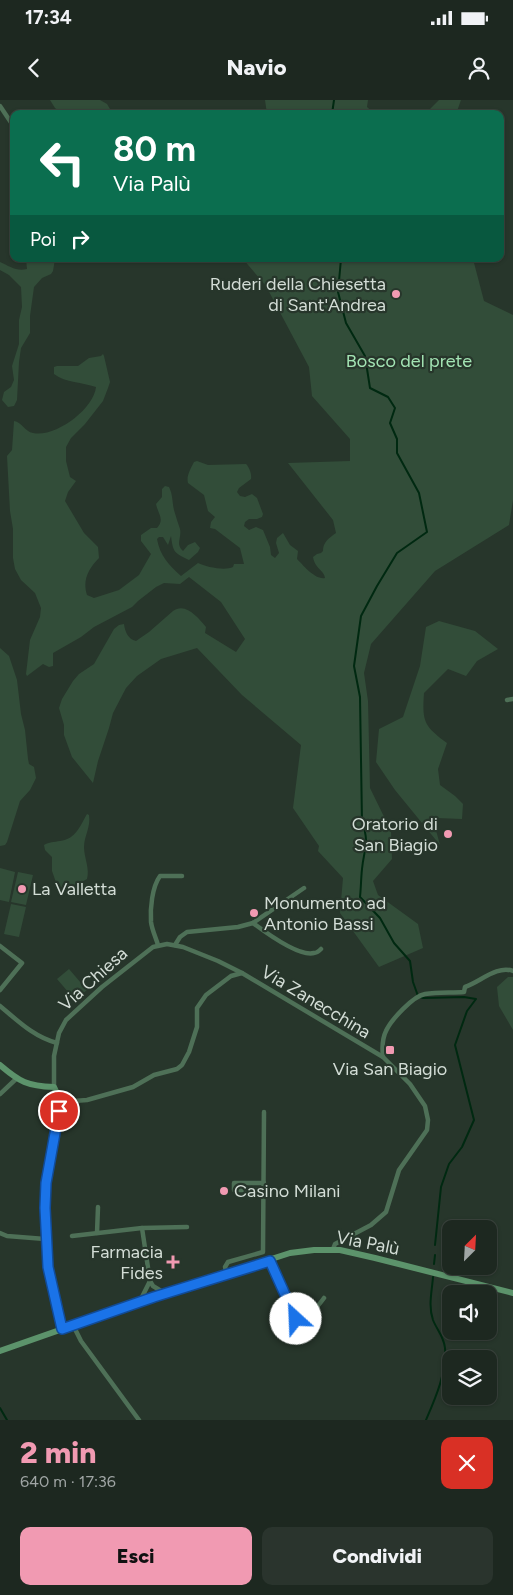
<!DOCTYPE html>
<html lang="it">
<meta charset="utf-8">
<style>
body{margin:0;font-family:Figtree,sans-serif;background:#2a342d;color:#f1f3f6;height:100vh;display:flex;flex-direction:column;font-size:19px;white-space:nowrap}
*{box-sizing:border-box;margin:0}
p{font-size:16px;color:#a0a6a5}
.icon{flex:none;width:28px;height:28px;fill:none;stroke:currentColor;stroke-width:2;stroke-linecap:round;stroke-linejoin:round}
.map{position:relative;height:1320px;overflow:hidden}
.sheet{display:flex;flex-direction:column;background:#1d2820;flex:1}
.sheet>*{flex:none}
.guide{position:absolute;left:10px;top:10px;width:494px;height:152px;border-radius:10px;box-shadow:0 1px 4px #0004,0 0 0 1px #3b443e;background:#0b6e4f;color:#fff;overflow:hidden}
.needle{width:32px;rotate:24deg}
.tools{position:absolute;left:442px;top:1120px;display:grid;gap:10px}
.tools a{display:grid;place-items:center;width:55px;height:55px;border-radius:10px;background:#1d2820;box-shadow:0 1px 4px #0004,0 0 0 1px #3b443e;font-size:25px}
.pin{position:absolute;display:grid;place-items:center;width:42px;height:42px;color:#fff;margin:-21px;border:2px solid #fff;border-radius:50%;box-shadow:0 1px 5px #0007}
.me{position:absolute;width:55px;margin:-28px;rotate:335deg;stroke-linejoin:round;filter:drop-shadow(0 0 4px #0008)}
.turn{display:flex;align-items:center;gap:18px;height:105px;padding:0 20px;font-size:22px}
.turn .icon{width:65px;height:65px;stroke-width:2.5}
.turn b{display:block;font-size:35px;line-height:42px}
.then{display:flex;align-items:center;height:48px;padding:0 20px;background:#0003;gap:10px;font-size:19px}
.round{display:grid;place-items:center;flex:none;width:52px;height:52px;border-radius:10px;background:#2a342d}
.summary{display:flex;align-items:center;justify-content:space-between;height:85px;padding:0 20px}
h1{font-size:30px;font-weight:800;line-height:38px;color:#f19ab2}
.action{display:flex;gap:10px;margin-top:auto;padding:10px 20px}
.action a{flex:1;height:58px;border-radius:10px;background:#f19ab2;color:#111;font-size:20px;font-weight:800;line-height:58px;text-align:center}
.action a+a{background:#2a342d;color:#f1f3f6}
.status{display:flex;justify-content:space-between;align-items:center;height:35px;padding:0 25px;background:#1d2820;direction:ltr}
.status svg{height:14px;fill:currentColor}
header{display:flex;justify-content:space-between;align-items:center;height:65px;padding:0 20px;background:#1d2820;font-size:22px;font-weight:800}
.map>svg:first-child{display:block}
</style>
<div class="status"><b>17:34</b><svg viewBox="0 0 49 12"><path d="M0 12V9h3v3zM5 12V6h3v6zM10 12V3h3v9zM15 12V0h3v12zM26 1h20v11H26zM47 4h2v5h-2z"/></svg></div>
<header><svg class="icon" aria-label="back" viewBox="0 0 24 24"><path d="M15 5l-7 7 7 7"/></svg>Navio<svg class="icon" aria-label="person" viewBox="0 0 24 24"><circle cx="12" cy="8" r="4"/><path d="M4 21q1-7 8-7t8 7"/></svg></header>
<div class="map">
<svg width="513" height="1320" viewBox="0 0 513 1320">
<rect width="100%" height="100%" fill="#27362b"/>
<g fill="#324d39">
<polygon points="50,0 100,0 107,4 113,14 63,14 55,8"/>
<polygon points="265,0 368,0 367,7 375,14 267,14"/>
<polygon points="439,0 461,0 456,14 425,14"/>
<path d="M26 159H55L53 171 51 174 42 178 34 187 30 216V233L21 248 19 262 17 300 14 306 8 307 2 300 4 292 11 287 14 280 12 266 19 244V220L22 207 21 187 9 175 0 170V162C9 166 17 172 27 169Z"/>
<path d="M243 159H473L484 201 513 215V400L509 425 435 471 371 544 364 573 368 601 370 688 391 731 392 759 373 781 378 795 418 824 423 848 379 867 340 813 343 778 318 751 319 746 293 708 301 645 242 595 197 548 161 559 137 576 126 588 113 613 109 628 98 661 93 683 72 657 64 635V625L59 608 62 599 73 581 79 574 94 564 114 529 119 525 124 524C125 532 128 539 136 541L149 532 173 511C186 502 198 518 206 527L205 533 236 552 245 539 221 502 189 477 180 484 164 483 156 487 138 501 132 507 94 527 81 537 53 553V566L49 567 43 564 27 576 26 574 30 540 40 517 41 508 35 493 21 480 15 469 13 458V429L10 411 7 356 12 350 14 321C22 322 25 332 33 333 55 338 94 309 96 287 82 282 66 283 54 274V267L57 266H78L89 258 101 256 103 254 104 256 110 282 108 288 103 301 85 324 71 338 66 347V361L70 377 76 381 68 392 65 401 84 433 98 447 99 458C89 468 82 480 87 495L94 498 119 490 139 475 151 454 141 441V435L151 428H157C165 419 158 414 156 404L162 397V389L165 386 169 387C173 395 172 402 174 410 176 417 178 423 180 429 182 438 175 444 183 451L188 445 195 442 200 448 198 452 189 460C174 453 173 452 171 436L168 445 163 437H159L157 439C160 456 169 465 181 476L198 463C206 467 225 471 233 467L234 464H244L240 448 215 429 210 428 211 422 215 417 208 411 204 395 188 383C186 376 191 368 194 362L197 361 208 365 246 364C249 367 252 374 251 379L239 388 237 392 240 396 245 397 252 394 257 398 263 414 262 417 257 419H249L245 422 244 426 249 430 256 427 263 430 270 447 271 455 275 458 279 453 276 443 277 438 283 433 290 445 298 451 297 459C303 465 315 480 325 478 324 470 315 469 313 457L317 454 321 453 323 451C323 442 329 438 336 433L333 420 288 363 350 361V339L312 296 309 267 266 186Z"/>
<path d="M439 521 475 531 498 549 477 561 466 576 448 569 424 593C422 622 424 626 447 643L438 669 440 685 455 696 463 704 462 719 437 718 434 723 440 745 395 690 376 662 379 629 403 617 420 566 426 527Z"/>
<polygon points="0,548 9,556 17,580 21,614 25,630 28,659 29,664 34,667 36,678 30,690 20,701 7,742 5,745 0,746"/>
<path d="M87 714 89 715C91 727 84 736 84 747 84 758 90 768 87 779L74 786 58 788 52 771V757L45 750 44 745C49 742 54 742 60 741 76 739 80 726 87 714Z"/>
<polygon points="0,768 15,772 9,802 0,800"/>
<polygon points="18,772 33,775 26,805 11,802"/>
<polygon points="11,804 26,807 19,837 4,834"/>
<polygon points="69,869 87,890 75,900 57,879"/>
<polygon points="508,877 513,877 513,930 499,906 497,887"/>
</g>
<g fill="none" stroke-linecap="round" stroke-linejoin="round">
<g stroke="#002911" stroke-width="2">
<polyline points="332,14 334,0"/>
<path d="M341 159 338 192 346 223 365 256 370 288 388 297 395 308 390 323 397 339V353L419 393 427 432 397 453 377 486 361 516 354 566 360 597 362 722C370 744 364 748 362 769 361 778 361 788 360 797L380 818 394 843 410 861 413 882 418 896 423 898 464 897 476 899 467 911 455 945 474 1020 462 1047 449 1064 441 1087 435 1145"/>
<polyline points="434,1164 435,1155"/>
<polyline points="0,1308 7,1320"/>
<path d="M426 1320C435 1299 447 1272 445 1248 444 1237 437 1230 433 1220 428 1206 432 1191 433 1177"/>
</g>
<g stroke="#4e7057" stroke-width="4.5">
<polyline points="0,6 12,24"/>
<polyline points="507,600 513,599"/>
<path d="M253 823C265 832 299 857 314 853 316 853 319 851 321 849"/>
<path d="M158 845C156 838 152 830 151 822 150 809 152 787 160 776H182"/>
<polyline points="175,845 180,837 187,832 238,827 253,823 304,788"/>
<polyline points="0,846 22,863 0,890"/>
<path d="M0 906C18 921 34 937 57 943"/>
<path d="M383 957C382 948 382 939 386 931 391 920 413 896 425 894 438 892 452 893 464 892L465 887C480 882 497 865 513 871"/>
<polyline points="54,987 54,956 59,933 66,920 102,887 153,847 167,844 183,847 218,861 242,873 383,957 410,984 425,1006 428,1020 427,1030 399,1070 386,1112 371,1125 335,1144 333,1149"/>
<polyline points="0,994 16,979"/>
<polyline points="61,1002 87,1000 133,987 154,975 177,969 182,965 189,952 197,927 197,908 206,895 231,876 242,873"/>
<polyline points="264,1090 234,1090 234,1083 264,1083"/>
<polyline points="142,1128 187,1127"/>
<polyline points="0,1133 7,1136 45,1139"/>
<polyline points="97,1133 98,1107"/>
<polyline points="72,1136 142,1128 150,1181 140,1201"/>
<path d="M270 1161 296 1219C309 1217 316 1209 324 1198"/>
<polyline points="227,1174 225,1167 228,1162 263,1152 263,1150 264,1012"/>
<polyline points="150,1181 153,1186 166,1194"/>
<polyline points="73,1225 81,1241 139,1320"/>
</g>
<g stroke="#5c936b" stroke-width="6">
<path d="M0 965C20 982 27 986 54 987L61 1002 46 1083 45 1139 48 1167 62 1229"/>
<polyline points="0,1251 154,1197 290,1153 314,1150 340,1150 375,1158 513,1193"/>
</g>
</g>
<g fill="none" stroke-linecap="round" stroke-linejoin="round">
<defs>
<polyline id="route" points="59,1011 46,1083 45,1108 48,1167 62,1229 154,1197 270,1161 296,1219"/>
</defs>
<use href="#route" stroke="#114b97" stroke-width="12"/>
<use href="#route" stroke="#1a73e8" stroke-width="9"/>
</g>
<g fill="#f19ab2" stroke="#27362b" stroke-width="2">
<circle cx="396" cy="194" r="5"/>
<circle cx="448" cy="734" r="5"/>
<circle cx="22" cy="789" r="5"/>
<circle cx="254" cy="813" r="5"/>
<rect x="385" y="945" width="10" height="10" rx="2.5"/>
<circle cx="224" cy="1091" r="5"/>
<path d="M170.5 1154.5h5v5h5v5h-5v5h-5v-5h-5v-5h5z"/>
</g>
<g text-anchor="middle" stroke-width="4.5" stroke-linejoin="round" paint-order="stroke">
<g font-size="18" fill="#d3ddd6" stroke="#27362b" text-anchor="end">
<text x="386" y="190">Ruderi della Chiesetta<tspan x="386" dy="21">di Sant'Andrea</tspan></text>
<text x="438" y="730">Oratorio di<tspan x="438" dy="21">San Biagio</tspan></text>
<text x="32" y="795" text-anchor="start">La Valletta</text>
<text x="264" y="809" text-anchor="start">Monumento ad<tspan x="264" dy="21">Antonio Bassi</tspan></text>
<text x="390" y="975" text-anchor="middle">Via San Biagio</text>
<text x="234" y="1097" text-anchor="start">Casino Milani</text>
<text x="163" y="1158">Farmacia<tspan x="163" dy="21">Fides</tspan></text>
</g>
<g font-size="18" fill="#a3e4b4" stroke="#27362b">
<text x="409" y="267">Bosco del prete</text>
</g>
<g font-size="18" fill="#d3ddd6" stroke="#27362b">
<text transform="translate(93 879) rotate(-42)" y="6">Via Chiesa</text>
<text transform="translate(316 902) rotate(31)" y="6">Via Zanecchina</text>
<text transform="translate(368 1143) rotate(11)" y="6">Via Palù</text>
</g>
</g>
</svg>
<div class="tools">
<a><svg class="needle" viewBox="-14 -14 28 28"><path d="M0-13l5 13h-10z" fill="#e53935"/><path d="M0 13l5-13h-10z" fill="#a0a6a5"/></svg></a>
<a><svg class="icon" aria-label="sound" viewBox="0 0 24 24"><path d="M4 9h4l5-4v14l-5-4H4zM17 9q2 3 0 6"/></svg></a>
<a><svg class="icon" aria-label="layers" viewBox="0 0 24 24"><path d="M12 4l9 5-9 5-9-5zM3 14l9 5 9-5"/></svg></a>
</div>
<div class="pin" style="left:59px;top:1011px;background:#d93025"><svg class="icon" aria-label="arrive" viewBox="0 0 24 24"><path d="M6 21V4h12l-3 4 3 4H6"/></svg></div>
<svg class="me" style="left:296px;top:1219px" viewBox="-20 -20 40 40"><circle r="19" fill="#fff"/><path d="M0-13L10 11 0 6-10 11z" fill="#1a73e8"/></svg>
<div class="guide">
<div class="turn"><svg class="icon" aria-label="left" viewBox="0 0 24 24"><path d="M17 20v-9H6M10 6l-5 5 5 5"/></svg><div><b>80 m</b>Via Palù</div></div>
<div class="then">Poi<svg class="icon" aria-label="right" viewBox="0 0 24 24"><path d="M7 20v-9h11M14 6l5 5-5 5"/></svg></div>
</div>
</div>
<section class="sheet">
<div class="summary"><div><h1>2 min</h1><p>640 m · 17:36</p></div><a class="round" style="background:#d93025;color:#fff"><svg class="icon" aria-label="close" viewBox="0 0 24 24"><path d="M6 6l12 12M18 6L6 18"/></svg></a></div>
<div class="action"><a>Esci</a><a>Condividi</a></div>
</section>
